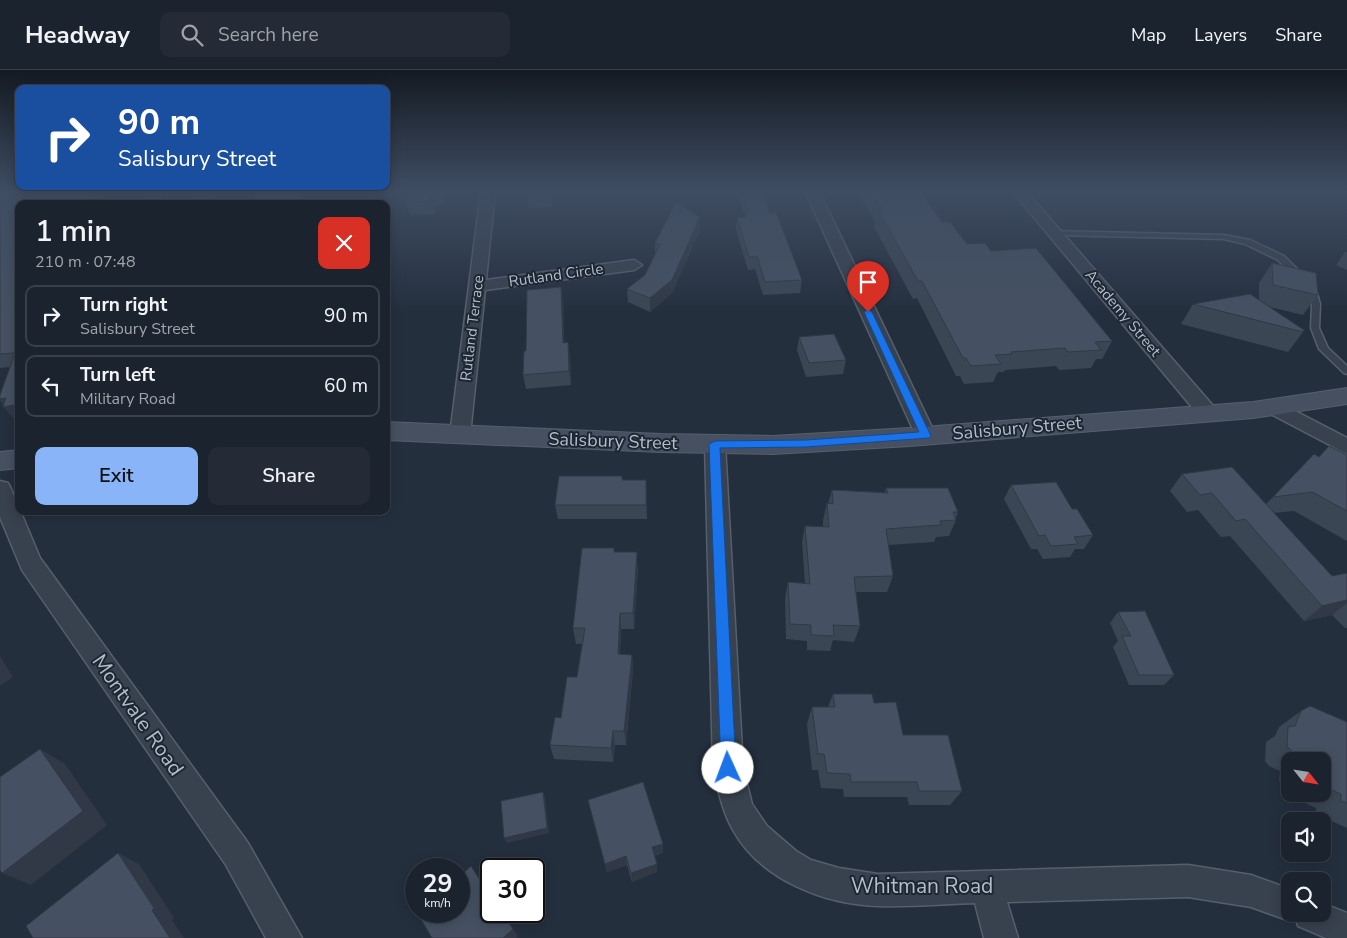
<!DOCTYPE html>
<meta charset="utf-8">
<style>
body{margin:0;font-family:"Nunito Sans",sans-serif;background:#242b36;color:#f1f3f6;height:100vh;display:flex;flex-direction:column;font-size:19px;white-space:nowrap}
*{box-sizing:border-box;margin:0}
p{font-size:16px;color:#a0a4aa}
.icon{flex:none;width:28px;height:28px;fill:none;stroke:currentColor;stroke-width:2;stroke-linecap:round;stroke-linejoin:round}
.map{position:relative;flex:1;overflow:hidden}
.side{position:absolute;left:15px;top:130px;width:375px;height:315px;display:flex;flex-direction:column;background:#1b232e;border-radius:10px;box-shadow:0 2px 12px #0003,0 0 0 1px #39404a}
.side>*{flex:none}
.guide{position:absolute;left:15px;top:15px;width:375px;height:105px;border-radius:10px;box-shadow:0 2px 12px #0003,0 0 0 1px #39404a;background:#1a4fa0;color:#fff;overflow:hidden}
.needle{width:32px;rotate:120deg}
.tools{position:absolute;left:1281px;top:682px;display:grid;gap:10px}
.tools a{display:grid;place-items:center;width:50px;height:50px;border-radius:10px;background:#1b232e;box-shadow:0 2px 12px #0003,0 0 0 1px #39404a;font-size:25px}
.speed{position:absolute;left:405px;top:788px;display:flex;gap:10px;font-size:25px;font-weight:700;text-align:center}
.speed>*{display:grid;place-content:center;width:65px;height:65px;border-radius:50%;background:#1b232e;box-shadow:0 2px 12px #0003,0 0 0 1px #39404a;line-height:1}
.speed small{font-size:12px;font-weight:400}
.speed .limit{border:2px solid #111;border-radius:8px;background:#fff;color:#111}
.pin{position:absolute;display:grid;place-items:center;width:42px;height:42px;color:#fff;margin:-51px -21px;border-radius:50% 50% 50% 0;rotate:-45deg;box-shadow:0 0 5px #0007}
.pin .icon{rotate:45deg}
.me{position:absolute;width:55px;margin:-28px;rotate:358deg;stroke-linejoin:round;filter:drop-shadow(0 0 4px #0008)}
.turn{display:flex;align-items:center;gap:18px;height:105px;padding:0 20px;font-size:22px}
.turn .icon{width:65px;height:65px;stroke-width:2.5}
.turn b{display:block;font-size:35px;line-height:42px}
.round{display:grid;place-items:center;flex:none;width:52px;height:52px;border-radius:10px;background:#242b36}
.head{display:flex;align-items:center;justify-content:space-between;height:85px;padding:0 20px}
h1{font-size:30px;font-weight:600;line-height:38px}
.button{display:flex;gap:10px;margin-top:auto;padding:10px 20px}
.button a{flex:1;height:58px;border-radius:10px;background:#8ab4f8;color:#111;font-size:20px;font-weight:600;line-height:58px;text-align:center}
.button a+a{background:#242b36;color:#f1f3f6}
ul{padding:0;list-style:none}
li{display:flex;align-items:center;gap:15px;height:62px;margin:0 10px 8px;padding:0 10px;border:2px solid #39404a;border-radius:10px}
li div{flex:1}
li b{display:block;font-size:19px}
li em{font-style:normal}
header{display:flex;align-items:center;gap:30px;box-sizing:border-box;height:70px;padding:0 25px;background:#1b232e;border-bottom:1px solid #39404a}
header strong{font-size:24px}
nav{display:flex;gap:28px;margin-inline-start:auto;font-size:18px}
.search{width:350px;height:45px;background:#242b36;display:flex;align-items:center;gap:12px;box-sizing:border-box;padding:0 18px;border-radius:10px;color:#a0a4aa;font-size:19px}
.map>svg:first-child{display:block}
</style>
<header>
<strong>Headway</strong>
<div class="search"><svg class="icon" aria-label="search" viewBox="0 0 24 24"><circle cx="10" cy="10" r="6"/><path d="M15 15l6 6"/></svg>Search here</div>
<nav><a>Map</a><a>Layers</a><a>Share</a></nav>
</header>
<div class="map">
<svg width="1347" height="868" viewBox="0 0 1347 868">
<rect width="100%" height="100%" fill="#242f3e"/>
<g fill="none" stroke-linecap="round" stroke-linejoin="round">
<defs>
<polygon id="lane" points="1053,161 1224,165 1250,170 1284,186 1315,217 1320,234 1319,258 1328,278 1347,296 1347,304 1344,303 1319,279 1311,258 1312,234 1308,220 1278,190 1245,174 1224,169 1056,165 1053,165"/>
<g id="street">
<polygon points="147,121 161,121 159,134 145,134"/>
<polygon points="195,121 209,121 208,134 194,134"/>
<polygon points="481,121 495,121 486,210 634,190 642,195 634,200 485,220 470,365 467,370 460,372 453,370 450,365"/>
<polygon points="805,121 819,121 936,366 933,371 926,373 919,371 916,366"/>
<polygon points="1012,121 1026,121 1215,338 1218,343 1215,348 1208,350 1201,348"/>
<polygon points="1274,330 1347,368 1347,384 1267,342 1264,337 1267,332"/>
<path d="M715 367 722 369 725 374 743 698 752 734 767 756 796 781 811 790 839 798 878 804 1188 795 1251 805 1290 819V844H1322V833L1347 843V868H1326L1298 856 1296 849 1290 851 1251 837 1188 827 1007 832 1018 868H984L975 833C943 834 911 837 879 836 824 835 760 809 733 760 722 741 718 719 713 698L705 374 708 369Z"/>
<polygon points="0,411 8,413 11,419 40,488 248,773 302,868 266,868 226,795 22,500 0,447"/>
</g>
<g id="secondary">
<polygon points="1347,318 1347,334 1253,348 910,376 773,384 661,382 386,370 386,352 661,364 773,366 910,358 1253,332"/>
<polygon points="19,380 19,398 0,400 0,382"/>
</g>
</defs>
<use href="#lane" stroke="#565f6c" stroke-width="3"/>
<use href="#street" stroke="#565f6c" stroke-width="3"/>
<use href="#secondary" stroke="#565f6c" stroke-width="2"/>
<use href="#lane" fill="#38414e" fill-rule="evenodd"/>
<use href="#street" fill="#38414e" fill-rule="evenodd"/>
<use href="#secondary" fill="#465061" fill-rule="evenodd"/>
</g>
<g fill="#3b4654" fill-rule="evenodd">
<polygon points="0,121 107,121 103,134 15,350 10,297 0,298"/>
<polygon points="409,121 445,121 443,134 436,135 435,144 410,145 406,132"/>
<polygon points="553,121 553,137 528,138 526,125"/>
<polygon points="736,121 762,121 770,143 802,210 800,223 763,225 755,199 748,200 736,160 737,147 745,147"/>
<polygon points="857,121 920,121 942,152 967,174 991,181 1112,271 1102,289 1096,289 1091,298 1059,300 1056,296 1005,300 1004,302 998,302 993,312 964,314 960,306 956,306 917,228 913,229 874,157 875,152"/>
<polygon points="700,160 672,223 650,242 628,232 627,219 645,205 655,184 655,173"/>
<polygon points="1345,182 1347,182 1347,200 1336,195"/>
<polygon points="1272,193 1318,225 1303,245 1270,237 1303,262 1288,282 1181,254 1193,234 1259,230 1259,213"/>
<polygon points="563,230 564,272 570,286 571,315 526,319 523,305 526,281"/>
<polygon points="799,267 846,290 843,304 806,307 797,280"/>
<polygon points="1347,385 1347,471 1294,441 1274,443 1332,506 1347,503 1347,558 1345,558 1332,545 1304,551 1230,466 1221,467 1198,440 1187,442 1170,421 1182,404 1266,434 1273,427 1319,387"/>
<polygon points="622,406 623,410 647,424 647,449 558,449 555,435"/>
<polygon points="1011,415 1072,439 1093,465 1084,479 1075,479 1070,487 1043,489 1037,479 1031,479 1004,429"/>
<polygon points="886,418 958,442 956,448 956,450 949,466 936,467 934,472 888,475 893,506 887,522 856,522 860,556 854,572 833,570 830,581 807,580 807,571 786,569 785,528 788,512 805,513 802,472 805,456 823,457 823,450 827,433 828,434 832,420 885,422"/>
<polygon points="614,482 638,499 634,559 621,559 620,585 632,585 633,600 626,675 615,675 613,692 554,689 550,675 577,607 582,574 576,574 573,558"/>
<polygon points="1118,542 1174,605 1164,615 1129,615 1113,577 1118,571 1110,553"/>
<polygon points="833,624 874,633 903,665 962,721 950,735 909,735 907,727 844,727 843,719 821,718 818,700 812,700 807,654 812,637 828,637"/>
<path d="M1301 641 1347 652V758L1316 744V738L1289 726 1290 716 1279 711 1280 701 1269 696 1265 691 1266 672 1275 666 1279 657ZM1290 691H1322V724H1290Z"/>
<polygon points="588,730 663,783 654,786 657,794 657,802 632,812 627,795 607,802"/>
</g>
<g fill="#303945">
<polygon points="96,121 107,121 103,134 92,134"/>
<polygon points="300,121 302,121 305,134 302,134"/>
<polygon points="440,121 445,121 443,134"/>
<polygon points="551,121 553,121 553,137 551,124"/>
<polygon points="433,122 436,135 435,144 431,131"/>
<polygon points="700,147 700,160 672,223 650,242 650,228"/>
<polygon points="561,217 563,230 565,286 563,273"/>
<polygon points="568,272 570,286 571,315 569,301"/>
<polygon points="6,328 19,334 19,350 15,350 3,337 5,337 0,331 0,329"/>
<polygon points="646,410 647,424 647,449 646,435"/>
<polygon points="637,482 638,499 634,559 633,543"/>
<polygon points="1347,530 1347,533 1332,545 1304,551 1322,536"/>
<polygon points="620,543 621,559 619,600 618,584"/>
<polygon points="632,585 633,600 626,675 624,661"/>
<polygon points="0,586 13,607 0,616"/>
<polygon points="613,661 615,675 613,692 611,678"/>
<polygon points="40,679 65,694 107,755 31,815 2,803"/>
<polygon points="543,722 545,727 549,763 507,773 504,768"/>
<polygon points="663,774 663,783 652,786 652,777"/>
<polygon points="118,783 139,794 174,848 172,850 184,868 170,868 152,840"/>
<polygon points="626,786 627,795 607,802 605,794"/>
<polygon points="657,794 657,802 632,812 631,803"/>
<polygon points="501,841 518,866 516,868 503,868"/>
</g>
<g fill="#455162" stroke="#303945">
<polygon points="0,121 96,121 92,134 19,134 19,334 3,337 6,328 0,329 0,325 15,283 0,284"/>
<polygon points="254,121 300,121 302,134 255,134"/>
<polygon points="409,121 440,121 433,122 431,131 406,132"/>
<polygon points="527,121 551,121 551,124 526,125"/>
<polygon points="741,121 762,121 770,143 776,142 802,210 765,212 757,186 749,187 737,147 746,147 745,144 749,144"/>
<polygon points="870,121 920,121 942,152 950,152 967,174 985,173 991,181 1036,178 1112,271 1095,272 1101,280 1068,282 1065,278 1011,282 1012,284 995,285 1001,294 971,296 966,288 963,288 922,211 918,211 878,140 882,140"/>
<polygon points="676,132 700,147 672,210 650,228 627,219 645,205 660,174 655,173"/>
<polygon points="1272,193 1316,203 1318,225 1273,215"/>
<polygon points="561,217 563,273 568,272 569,301 523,305 524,281 526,281 527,220"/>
<polygon points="1250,224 1304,260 1303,262 1193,234"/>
<polygon points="834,264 846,290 809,293 799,267"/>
<polygon points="1329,376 1347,385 1347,441 1312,422 1273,427 1314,384 1319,387"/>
<polygon points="1232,397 1332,506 1347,503 1347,530 1322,536 1245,449 1236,451 1212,423 1200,425 1182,404"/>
<polygon points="559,406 622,406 622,410 646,410 646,435 555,435"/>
<polygon points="1056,412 1072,439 1077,439 1093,465 1074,467 1078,474 1051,476 1045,465 1039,466 1011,415"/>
<polygon points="886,418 948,418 958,442 953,442 956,450 940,451 941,455 886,459 893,506 854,507 860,556 833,555 834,566 811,565 811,555 790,554 788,512 810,514 805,456 829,457 827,433 833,434 832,420 888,423"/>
<polygon points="582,478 614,478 614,482 637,482 633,543 620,543 618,584 632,585 624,661 613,661 611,678 550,675 555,647 561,648 567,607 577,607 585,558 573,558"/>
<polygon points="1145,541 1174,605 1139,605 1122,566 1131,566 1118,542"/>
<polygon points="833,624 872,624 874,633 896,632 903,665 948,665 962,721 919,721 917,712 851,712 850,704 827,703 824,684 818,684 812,637 835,637"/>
<polygon points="1310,636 1347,652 1347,733 1341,731 1341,724 1322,716 1322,691 1303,691 1303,686 1292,682 1287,676 1288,657 1295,656 1301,641"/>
<polygon points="40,679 83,741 2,803 0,800 0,707"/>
<polygon points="643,712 663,774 652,777 657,794 631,803 626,786 605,794 588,730"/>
<polygon points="543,722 547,758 504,768 501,731"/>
<polygon points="118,783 154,838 152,840 170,868 33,868 26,856"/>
<polygon points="471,796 491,827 491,841 501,841 513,859 503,868 432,868 416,841 459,841 459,807"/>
</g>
<linearGradient id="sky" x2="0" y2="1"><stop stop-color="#141a22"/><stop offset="0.5" stop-color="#3f4d63"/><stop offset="1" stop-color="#3f4d63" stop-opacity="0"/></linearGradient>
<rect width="1347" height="242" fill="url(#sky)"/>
<polygon fill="#1a73e8" stroke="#114b97" points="868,239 872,242 931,366 929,368 806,377 720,378 736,698 733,703 728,706 723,703 721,698 709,374 715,371 806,370 919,362 864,242"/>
<g text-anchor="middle" stroke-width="4" stroke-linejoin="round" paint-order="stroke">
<g font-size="15" fill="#b4bcc9" stroke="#1d2633">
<text transform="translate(556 205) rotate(-8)" y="5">Rutland Circle</text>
<text transform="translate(1123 243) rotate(50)" y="5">Academy Street</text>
<text transform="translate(472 258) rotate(-83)" y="5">Rutland Terrace</text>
</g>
<g font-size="18" fill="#b4bcc9" stroke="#1d2633">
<text transform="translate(1017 358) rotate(-5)" y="6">Salisbury Street</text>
<text transform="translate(613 371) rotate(2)" y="6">Salisbury Street</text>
</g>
<g font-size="21" fill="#b4bcc9" stroke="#1d2633">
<text transform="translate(138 645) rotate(55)" y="7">Montvale Road</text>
<text x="922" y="823">Whitman Road</text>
</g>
</g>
</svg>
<div class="tools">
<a><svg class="needle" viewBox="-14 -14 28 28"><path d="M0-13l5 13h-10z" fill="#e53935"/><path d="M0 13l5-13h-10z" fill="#a0a4aa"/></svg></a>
<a><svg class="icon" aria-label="sound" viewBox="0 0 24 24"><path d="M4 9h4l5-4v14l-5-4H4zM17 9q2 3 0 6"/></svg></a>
<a><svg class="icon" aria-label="search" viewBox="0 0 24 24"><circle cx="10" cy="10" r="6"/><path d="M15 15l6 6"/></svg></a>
</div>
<div class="speed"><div>29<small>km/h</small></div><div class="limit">30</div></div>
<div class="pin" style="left:868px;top:242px;background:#d93025"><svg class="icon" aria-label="arrive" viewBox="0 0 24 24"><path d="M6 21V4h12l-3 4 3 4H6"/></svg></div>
<svg class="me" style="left:728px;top:698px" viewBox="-20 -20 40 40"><circle r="19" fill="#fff"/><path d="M0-13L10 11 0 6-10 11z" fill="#1a73e8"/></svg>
<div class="guide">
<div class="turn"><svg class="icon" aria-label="right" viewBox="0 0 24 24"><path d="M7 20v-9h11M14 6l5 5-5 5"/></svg><div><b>90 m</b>Salisbury Street</div></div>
</div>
<section class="side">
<div class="head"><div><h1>1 min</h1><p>210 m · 07:48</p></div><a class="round" style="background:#d93025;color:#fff"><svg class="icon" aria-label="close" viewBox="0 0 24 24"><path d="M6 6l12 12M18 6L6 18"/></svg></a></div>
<ul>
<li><svg class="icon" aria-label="right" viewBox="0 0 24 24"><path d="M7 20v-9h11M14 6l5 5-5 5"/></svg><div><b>Turn right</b><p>Salisbury Street</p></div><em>90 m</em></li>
<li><svg class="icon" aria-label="left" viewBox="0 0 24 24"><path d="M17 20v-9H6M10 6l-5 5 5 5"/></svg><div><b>Turn left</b><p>Military Road</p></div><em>60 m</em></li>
</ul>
<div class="button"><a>Exit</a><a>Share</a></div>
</section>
</div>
